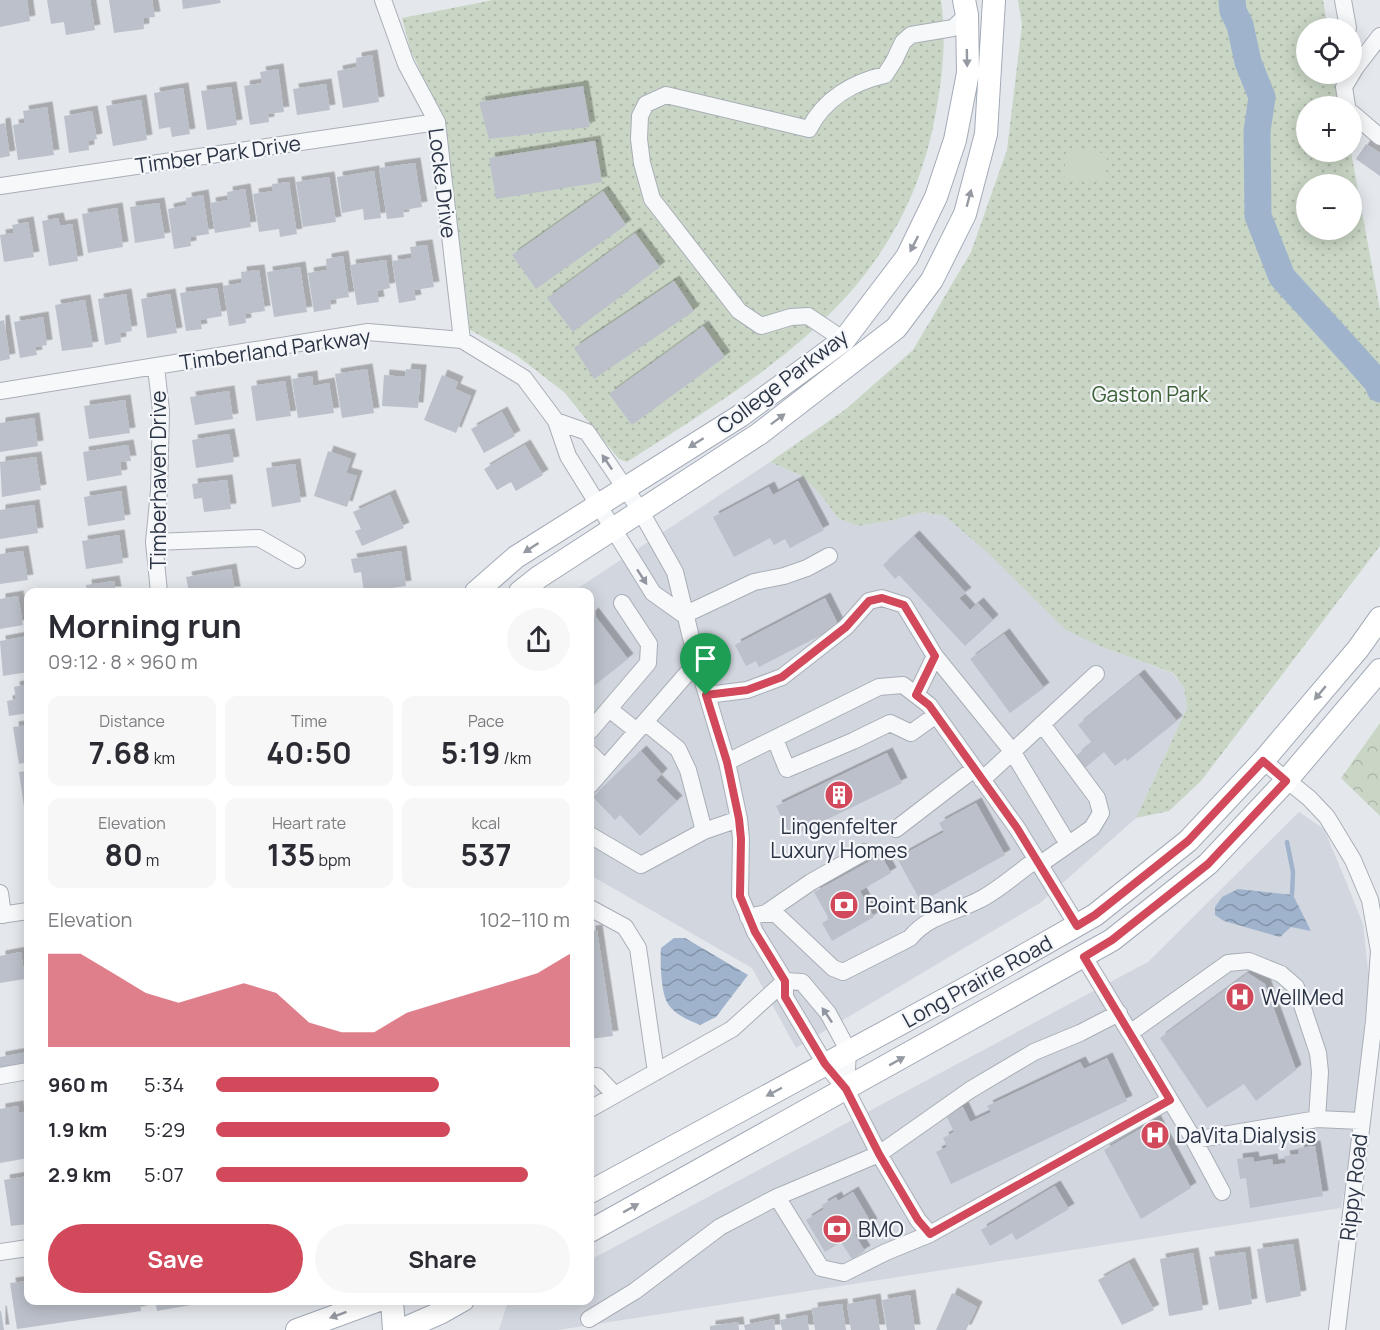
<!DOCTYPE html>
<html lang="en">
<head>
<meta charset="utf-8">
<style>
	:root { --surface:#fff; --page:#f7f7f7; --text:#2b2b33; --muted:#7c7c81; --accent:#d1495b }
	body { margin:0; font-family:Manrope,sans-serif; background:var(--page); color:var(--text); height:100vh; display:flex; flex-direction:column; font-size:22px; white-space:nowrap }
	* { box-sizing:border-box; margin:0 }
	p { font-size:20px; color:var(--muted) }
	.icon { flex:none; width:33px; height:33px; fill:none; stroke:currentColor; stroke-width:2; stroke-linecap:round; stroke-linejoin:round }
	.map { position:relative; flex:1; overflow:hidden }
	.details { position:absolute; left:24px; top:588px; width:570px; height:717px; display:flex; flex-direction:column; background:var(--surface); border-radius:12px; box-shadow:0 3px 15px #0003 }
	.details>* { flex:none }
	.fabs { position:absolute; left:1296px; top:18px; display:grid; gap:12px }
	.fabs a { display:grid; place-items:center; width:66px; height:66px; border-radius:50%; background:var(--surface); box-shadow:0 3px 15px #0003; font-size:30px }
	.pin { position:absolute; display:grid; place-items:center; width:51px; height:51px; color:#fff; margin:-62px -26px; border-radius:50% 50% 50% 0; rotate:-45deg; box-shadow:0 0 6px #0007 }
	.pin .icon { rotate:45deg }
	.round { display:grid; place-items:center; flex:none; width:63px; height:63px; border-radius:32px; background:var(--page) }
	.overview { display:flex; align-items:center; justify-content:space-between; height:102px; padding:0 24px }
	h1 { font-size:33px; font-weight:700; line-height:45px }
	.metrics { display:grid; grid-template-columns:repeat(3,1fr); gap:9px; height:102px; padding:6px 24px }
	.metrics div { display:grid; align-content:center; border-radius:12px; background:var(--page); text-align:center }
	.metrics b { font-size:30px; font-weight:700 }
	.metrics small { font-size:16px; font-weight:400 }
	.metrics p { font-size:16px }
	.chart { height:168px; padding:12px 24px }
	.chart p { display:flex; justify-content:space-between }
	.chart svg { width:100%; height:108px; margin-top:6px; fill:var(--accent); opacity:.7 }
	.button { display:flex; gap:12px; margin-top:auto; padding:12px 24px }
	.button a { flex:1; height:69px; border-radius:36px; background:var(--accent); color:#fff; font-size:24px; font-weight:700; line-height:69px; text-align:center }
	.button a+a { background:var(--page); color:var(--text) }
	ul { padding:0 24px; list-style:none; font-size:20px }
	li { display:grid; grid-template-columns:96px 72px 1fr; align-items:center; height:45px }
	li i { height:15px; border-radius:8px; background:var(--accent) }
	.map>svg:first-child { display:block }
	.built { fill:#d2d6de }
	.grass { fill:url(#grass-dots); fill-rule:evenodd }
	.forest { fill:url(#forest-crowns) }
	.garden { fill:#c9d6c5 }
	.water { fill:url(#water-waves) }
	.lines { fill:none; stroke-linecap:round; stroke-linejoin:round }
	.stream { stroke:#9fb4cc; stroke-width:4.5 }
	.river { stroke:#9fb4cc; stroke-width:27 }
	.building { fill:#bbc0ca; filter:url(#shadow) }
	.minor-casing { stroke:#a9aeb7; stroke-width:18 }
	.major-casing { stroke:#a3abb8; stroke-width:24 }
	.minor { stroke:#f7f8fa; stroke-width:16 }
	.major { stroke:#fff; stroke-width:22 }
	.oneway { fill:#959aa2 }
	.oneway2 { fill:#9196a0 }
	.route-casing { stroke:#fff; stroke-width:12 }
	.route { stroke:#d1495b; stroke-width:8 }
	.labels { text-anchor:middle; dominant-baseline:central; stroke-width:4.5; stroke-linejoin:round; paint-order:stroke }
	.street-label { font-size:21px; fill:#2b3445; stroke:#f4f6f9 }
	.park-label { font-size:21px; fill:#3f6138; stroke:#f4f6f9 }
	.poi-label { font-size:21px; fill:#2b3445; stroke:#f4f6f9; text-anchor:start }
</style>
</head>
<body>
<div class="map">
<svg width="1380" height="1330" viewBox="0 0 1380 1330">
	<defs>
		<pattern id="grass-dots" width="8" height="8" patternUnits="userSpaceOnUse" patternTransform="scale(1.5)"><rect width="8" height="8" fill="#c9d6c5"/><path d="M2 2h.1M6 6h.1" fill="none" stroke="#adb8ab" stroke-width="1.8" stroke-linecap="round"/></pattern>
		<pattern id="forest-crowns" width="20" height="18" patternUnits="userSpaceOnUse" patternTransform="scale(1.5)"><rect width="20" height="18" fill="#c9d6c5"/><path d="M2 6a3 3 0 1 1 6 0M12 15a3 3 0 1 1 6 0" fill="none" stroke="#adb8ab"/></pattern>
		<pattern id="water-waves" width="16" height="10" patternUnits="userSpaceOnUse" patternTransform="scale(1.5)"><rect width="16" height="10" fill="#9fb4cc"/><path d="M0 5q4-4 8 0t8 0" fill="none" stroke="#8293a7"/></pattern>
		<filter id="shadow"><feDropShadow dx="5.5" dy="-5.5" stdDeviation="0" flood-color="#0004"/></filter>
	</defs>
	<rect width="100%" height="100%" fill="#e4e7ec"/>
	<path class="built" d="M770 462 802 476 821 495 838 518 858 526 894 520 922 512 945 516 1102 647 1172 673 1184 688 1187 708 1136 818 1040 903 796 1048 752 968 590 875V592H572Z
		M1299 812 1324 829 1345 879 1363 924 1369 979 1353 1144 1341 1208 558 1330H499L507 1304 514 1301 590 1300V1260L1148 962Z"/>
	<path class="grass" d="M493 0H941C947 42 942 81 934 122 899 297 765 373 627 462L619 459 564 392 516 355 470 330 445 124 410 49 402 18Z
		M1018 0H1323L1328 28H1306V74H1336L1342 106H1306V152H1351L1380 310V546L1201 781 1169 811 1136 818 1187 708 1184 688 1173 673 1102 647 1066 630 987 552 945 516 922 512 894 520 858 526 838 518 821 495 802 476 770 462 846 409 913 350 971 252 1007 150 1022 25ZM1306 184H1352V230H1306Z"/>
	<path class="forest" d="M1380 723V816L1341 778Z"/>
	<path class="garden" d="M1066 151 1107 153 1106 182 1064 180Z"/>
	<path class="water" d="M1238 889 1293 895 1311 931 1291 927 1280 937 1224 921 1215 915V907L1222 897Z
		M674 938H685L748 975 716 1017 700 1025C688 1020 671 1013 666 1000 661 989 660 960 661 948Z"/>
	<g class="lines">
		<path class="stream" d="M1287 842 1293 872 1292 895"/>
		<path class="river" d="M1232 0 1233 11 1240 25 1248 62 1262 97 1257 131 1258 216 1282 277 1354 356 1378 383 1380 389"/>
	</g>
	<path class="building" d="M0 0H27L30 21 0 27Z
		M47 0H90L95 30 66 35 64 22 51 24Z
		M109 0H152L155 17 143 18 144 29 114 33Z
		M182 0H220L221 3 183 9Z
		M372 55 379 102 343 108 337 71 357 67 356 58Z
		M278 69 284 112 268 114 269 122 250 125 244 86 262 83 260 72Z
		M326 84 330 110 297 115 293 89Z
		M583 86 590 127 489 139 479 102Z
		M231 87 237 125 207 130 201 91Z
		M183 88 190 134 172 137 170 127 159 129 154 93Z
		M141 100 147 140 113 146 106 106Z
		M47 107 54 155 18 160 13 125 25 123 23 111Z
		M92 111 97 139 88 141 89 150 69 153 64 116Z
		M5 123 10 156 0 158V124Z
		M595 141 602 182 496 199 489 158Z
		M1366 144 1380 153V176L1356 159Z
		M415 163 422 207 403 210 404 217 387 219 379 168Z
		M374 171 381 218 364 220 363 209 342 213 337 177Z
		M329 177 336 222 303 227 296 182Z
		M289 182 297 234 280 237 279 229 259 232 253 194 273 191 272 184Z
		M245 189 251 227 215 233 210 203 228 200 227 192Z
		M603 191 626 225 536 289 512 255Z
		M203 195 209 234 190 237 191 246 174 249 168 209 187 205 186 198Z
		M159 203 165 238 135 243 130 207Z
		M117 208 123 247 88 253 82 214Z
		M58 218 60 226 72 224 78 261 49 266 42 221Z
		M28 222 34 257 4 262 0 235 14 233 12 225Z
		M635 233 660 267 573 332 547 298Z
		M427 245 434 287 414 290 416 300 399 303 392 261 412 258 410 247Z
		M343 256 349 297 330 300 331 309 314 312 308 273 327 270 326 259Z
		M386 260 390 288 377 291 379 302 357 305 350 265Z
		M300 267 307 312 274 317 267 272Z
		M259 270 265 311 245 314 246 323 229 326 223 286 242 283 241 272Z
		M674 281 694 311 594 379 574 348Z
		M217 288 222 316 200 320 202 329 186 331 180 293Z
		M126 294 132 331 120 333 121 342 105 345 98 299Z
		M170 294 177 333 147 338 141 299Z
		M85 300 93 347 62 351 55 305Z
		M43 317 47 345 35 347 37 355 20 358 14 322Z
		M4 320 10 359 0 361V321Z
		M703 326 725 357 632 425 609 394Z
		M367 369 374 413 342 418 335 374Z
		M406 369 421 370 418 408 382 406 384 375 405 377Z
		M442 375 458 382 455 389 471 396 456 433 424 420Z
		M312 376 313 386 329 383 334 413 298 418 292 379Z
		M285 381 291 416 256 421 251 386Z
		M229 391 233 419 195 425 190 397Z
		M125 400 130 433 89 439 84 406Z
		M502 412 515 436 484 453 471 429Z
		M34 418 38 446 0 452V423Z
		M229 434 234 462 196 468 192 440Z
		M128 445 131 461 120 462 122 475 87 481 83 452Z
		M525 445 543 475 516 491 511 482 497 490 484 469Z
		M328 451 351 459 346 473 357 476 347 507 314 496Z
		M36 457 41 490 2 497 0 462Z
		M295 464 301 502 272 507 266 468Z
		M227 480 231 509 204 512 202 498 194 499 192 484Z
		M798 481 824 530 790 548 785 539 774 545 770 538 734 557 713 517 769 487 773 495Z
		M121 491 125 520 88 526 84 497Z
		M390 495 404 528 362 546 355 531 361 529 353 512Z
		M34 505 38 533 0 539V510Z
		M119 535 123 563 86 569 82 541Z
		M914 536 966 593 959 598 970 610 978 603 993 620 965 646 899 575 895 579 883 565Z
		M23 551 28 580 0 584V554Z
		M401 551 406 586 364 592 361 572 354 573 351 559Z
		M231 569 235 592H189L186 577Z
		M114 581 116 592H87L86 585Z
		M18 596 23 625 0 629V599Z
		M825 598 839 626 759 667 756 661 746 666 735 645Z
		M593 613 628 659 590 689V616Z
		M1004 634 1044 688 1010 713 970 659Z
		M28 636V672L3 676 0 641Z
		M1139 675 1177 721 1127 761 1125 758 1115 766 1104 752 1085 768 1076 756 1092 743 1078 725Z
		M28 684V713L9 716 7 701 16 699 14 687Z
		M28 725V762L19 764 13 727Z
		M641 751 662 774 656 780 677 801 640 836 620 815 615 820 593 797Z
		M887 753 902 783 791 837 776 806Z
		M28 771V807H24L19 772Z
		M976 803 1005 855 921 902 897 858 944 832 939 823Z
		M881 855 891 873 860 891 874 917 832 941 822 923 829 919 814 892Z
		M597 930 613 1036 590 1039V931Z
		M21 952 25 979 0 983V956Z
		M1248 973 1265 984 1296 1070 1256 1101 1244 1084 1207 1108 1160 1038Z
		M28 1052V1066L0 1070V1057Z
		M1107 1058 1127 1101 951 1184 936 1152 947 1147 943 1138 954 1132 946 1115 963 1107 970 1122 991 1112 987 1106 1080 1062 1084 1069Z
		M18 1106 19 1113 28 1111V1158L0 1163V1109Z
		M1155 1120 1191 1188 1141 1219 1104 1150Z
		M1315 1146 1323 1196 1250 1208 1246 1178 1240 1179 1237 1159 1253 1157 1254 1162 1272 1159 1273 1165 1286 1163 1284 1156 1299 1154 1298 1148Z
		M28 1176V1224L11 1226 4 1180Z
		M1055 1186 1069 1209 1016 1240 1012 1233 990 1246 981 1230Z
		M853 1192 872 1224 855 1235 865 1251 852 1259 841 1242 825 1252 806 1220 824 1209 822 1205 836 1197 838 1201Z
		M1293 1244 1301 1296 1266 1303 1257 1249Z
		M1245 1252 1252 1304 1219 1310 1209 1257Z
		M1193 1253 1203 1310 1169 1316 1160 1259Z
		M1129 1263 1154 1310 1122 1325 1098 1280Z
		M28 1281V1300H140L141 1311 17 1329 10 1283Z
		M952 1293 977 1307 966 1330H936Z
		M910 1295 915 1330H887L882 1300Z
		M875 1299 880 1330H851L847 1304Z
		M155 1300H208V1302L157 1311Z
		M842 1304 846 1330H815L812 1308Z
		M0 1311H1L4 1330H0Z
		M807 1315 809 1330H782L780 1320Z
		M774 1319 775 1330H745L744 1325Z
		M738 1322 739 1330H710V1326Z"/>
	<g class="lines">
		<g class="minor-casing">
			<path id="minor" d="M383 0 406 64 437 122 462 340
				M1343 0 1348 28
				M1352 45 1356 67
				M1347 106 1344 87 1356 67 1380 36
				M1352 113 1380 137
				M0 186 437 122
				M844 340 808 316 791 317 761 326 739 311 652 199 642 163 639 139 640 116 646 104 666 95 809 129C824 99 853 82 885 75L894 61 903 42 911 35 953 28 967 15
				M156 367 161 411 159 491 154 542 159 592
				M0 391 368 332 462 340 524 378 556 421 568 456 653 593 684 615
				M556 421 587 432 640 510 675 572 697 662 727 762 739 819 741 839 740 896 755 932 785 981V997L825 1064 846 1089 879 1154 918 1220 930 1234 1170 1100
				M154 542 259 538 297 560
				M684 615 754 582 784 576 807 568 829 556
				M935 656 1012 751 1068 844
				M707 695 747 690 782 677 846 627 869 601 882 598 904 605 935 656 916 695
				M609 709 637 731
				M645 722 678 749 688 770 704 831
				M590 731 648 663 649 644 622 603
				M775 739 787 769 853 741 890 723 911 733 936 715
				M590 753 605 768
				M1263 761 1309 798 1327 817 1353 860 1370 900 1379 951 1374 1021 1337 1330
				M727 762 879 687 903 685 929 705 1017 828 1077 925
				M982 780 1096 674
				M590 785 697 662
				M896 829 974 769
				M590 835 641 865 704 831 739 819
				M1039 865 1092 828 1101 813 1097 798 1042 724
				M0 893 3 915
				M590 908 625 927 638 948 656 1072
				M766 913 811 882 864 852
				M0 915 28 911
				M748 917 766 913 777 915 833 968 843 972 910 938C929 915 954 913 979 900 998 891 1018 872 1036 860
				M1084 957 1130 1033 1228 963 1249 961 1281 974 1296 987 1318 1053 1320 1072 1317 1119 1361 1121
				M785 981 802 982 828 1013 848 1050 846 1089
				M1130 1033 1194 1140 1317 1119
				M0 1076 28 1071
				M590 1077 597 1076 614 1094
				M590 1109 732 1029 785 981
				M1194 1140 1222 1192
				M777 1197 821 1268 844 1273 886 1252 930 1234
				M0 1252 28 1248
				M589 1319 635 1291 720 1227 777 1197 879 1154 970 1090 1034 1052 1080 1033 1119 1013"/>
		</g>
		<g class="major-casing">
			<path id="major" d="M476 592 516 557 740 416 844 340 907 257 936 197 955 140 968 73 967 15 964 0
				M520 592 539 577 759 434 896 328 932 280 965 214 986 134 994 0
				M590 1192 979 981 1095 915 1188 841 1263 761 1358 649 1380 618
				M590 1231 1112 940 1208 864 1286 781 1380 670
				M392 1300 394 1330
				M297 1330 379 1300
				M401 1330 440 1313 463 1300"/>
		</g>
		<use href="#minor" class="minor"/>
		<use href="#major" class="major"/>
	</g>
	<defs><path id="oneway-solid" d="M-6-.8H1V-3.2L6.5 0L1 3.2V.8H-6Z" transform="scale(1.5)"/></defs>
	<g class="oneway">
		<use href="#oneway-solid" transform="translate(967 58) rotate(89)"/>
		<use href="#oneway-solid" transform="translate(969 198) rotate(-75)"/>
		<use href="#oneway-solid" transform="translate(914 244) rotate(117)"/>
		<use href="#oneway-solid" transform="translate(778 419) rotate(-37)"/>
		<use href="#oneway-solid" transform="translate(696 443) rotate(148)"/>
		<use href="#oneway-solid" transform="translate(531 548) rotate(147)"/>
		<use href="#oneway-solid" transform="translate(1320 693) rotate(130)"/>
		<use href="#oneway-solid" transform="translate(897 1061) rotate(-29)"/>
		<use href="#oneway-solid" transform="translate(774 1092) rotate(152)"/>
		<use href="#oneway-solid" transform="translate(631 1208) rotate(-29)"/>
		<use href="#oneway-solid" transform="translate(338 1315) rotate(160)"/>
	</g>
	<g class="oneway2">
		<use href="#oneway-solid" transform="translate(607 462) rotate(-124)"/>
		<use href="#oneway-solid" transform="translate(642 577) rotate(57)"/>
		<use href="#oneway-solid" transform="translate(827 1015) rotate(-124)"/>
	</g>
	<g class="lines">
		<g class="route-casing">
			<path id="route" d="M882 598 904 605 935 656 916 695 929 705 1017 828 1077 926 1095 915 1188 841 1263 761 1286 781 1208 864 1112 940 1084 957 1170 1100 930 1234 918 1220 879 1154 846 1089 825 1064 785 997V981L755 932 740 896 741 839 739 819 727 762 706 695 747 690 782 677 846 627 869 601Z"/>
		</g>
		<use href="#route" class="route"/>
	</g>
	<defs>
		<g id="building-disc" transform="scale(1.5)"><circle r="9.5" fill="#d1495b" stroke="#f4f6f9"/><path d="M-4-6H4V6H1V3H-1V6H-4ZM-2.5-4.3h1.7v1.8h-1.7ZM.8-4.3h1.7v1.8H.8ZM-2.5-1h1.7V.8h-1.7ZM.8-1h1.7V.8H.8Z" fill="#fff"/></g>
		<g id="bank-disc" transform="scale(1.5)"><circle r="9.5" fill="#d1495b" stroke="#f4f6f9"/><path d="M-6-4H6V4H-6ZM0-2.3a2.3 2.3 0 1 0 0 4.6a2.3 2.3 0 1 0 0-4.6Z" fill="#fff"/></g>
		<g id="hospital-disc" transform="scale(1.5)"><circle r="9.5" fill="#d1495b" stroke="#f4f6f9"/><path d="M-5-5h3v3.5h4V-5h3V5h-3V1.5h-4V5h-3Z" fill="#fff"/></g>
	</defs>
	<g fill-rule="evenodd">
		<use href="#building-disc" x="839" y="795"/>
		<use href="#bank-disc" x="844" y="905"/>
		<use href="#hospital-disc" x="1240" y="997"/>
		<use href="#hospital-disc" x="1155" y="1135"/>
		<use href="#bank-disc" x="837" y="1229"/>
	</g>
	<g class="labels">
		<g class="street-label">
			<text transform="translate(218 154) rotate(-8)">Timber Park Drive</text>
			<text transform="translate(443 183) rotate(83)">Locke Drive</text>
			<text transform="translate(275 349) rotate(-8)">Timberland Parkway</text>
			<text transform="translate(782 381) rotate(-37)">College Parkway</text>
			<text transform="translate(158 480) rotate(-90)">Timberhaven Drive</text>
			<text transform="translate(977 981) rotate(-29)">Long Prairie Road</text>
			<text transform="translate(1353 1187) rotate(-83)">Rippy Road</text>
		</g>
		<g class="park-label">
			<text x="1150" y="394">Gaston Park</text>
		</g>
		<g class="poi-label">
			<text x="839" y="826" text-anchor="middle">Lingenfelter<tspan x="839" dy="24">Luxury Homes</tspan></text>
			<text x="865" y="905">Point Bank</text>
			<text x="1261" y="997">WellMed</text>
			<text x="1176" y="1135">DaVita Dialysis</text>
			<text x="858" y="1229">BMO</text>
		</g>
	</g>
</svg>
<div class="fabs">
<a><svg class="icon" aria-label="locate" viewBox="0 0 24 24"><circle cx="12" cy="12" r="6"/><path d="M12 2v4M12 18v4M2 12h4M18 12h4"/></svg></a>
<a>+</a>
<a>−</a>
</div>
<div class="pin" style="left:706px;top:695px;background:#1e9e55"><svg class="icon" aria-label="arrive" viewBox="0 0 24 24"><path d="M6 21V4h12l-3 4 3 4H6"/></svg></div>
<section class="details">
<div class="overview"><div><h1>Morning run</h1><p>09:12 · 8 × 960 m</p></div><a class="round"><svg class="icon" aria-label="share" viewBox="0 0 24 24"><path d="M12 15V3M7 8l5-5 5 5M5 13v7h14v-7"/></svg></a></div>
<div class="metrics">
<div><p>Distance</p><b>7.68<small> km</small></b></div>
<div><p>Time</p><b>40:50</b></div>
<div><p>Pace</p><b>5:19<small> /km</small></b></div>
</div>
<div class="metrics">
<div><p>Elevation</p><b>80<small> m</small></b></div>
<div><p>Heart rate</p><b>135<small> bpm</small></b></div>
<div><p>kcal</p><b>537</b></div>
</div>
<div class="chart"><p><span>Elevation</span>102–110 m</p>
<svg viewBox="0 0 160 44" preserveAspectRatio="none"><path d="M0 44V6L10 6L20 14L30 22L40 26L50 22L60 18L70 22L80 34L90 38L100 38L110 30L120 26L130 22L140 18L150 14L160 6V44z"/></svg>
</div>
<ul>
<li><b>960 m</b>5:34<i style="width:63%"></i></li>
<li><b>1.9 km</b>5:29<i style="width:66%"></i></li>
<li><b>2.9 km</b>5:07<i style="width:88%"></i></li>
</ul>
<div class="button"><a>Save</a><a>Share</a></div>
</section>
</div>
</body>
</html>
